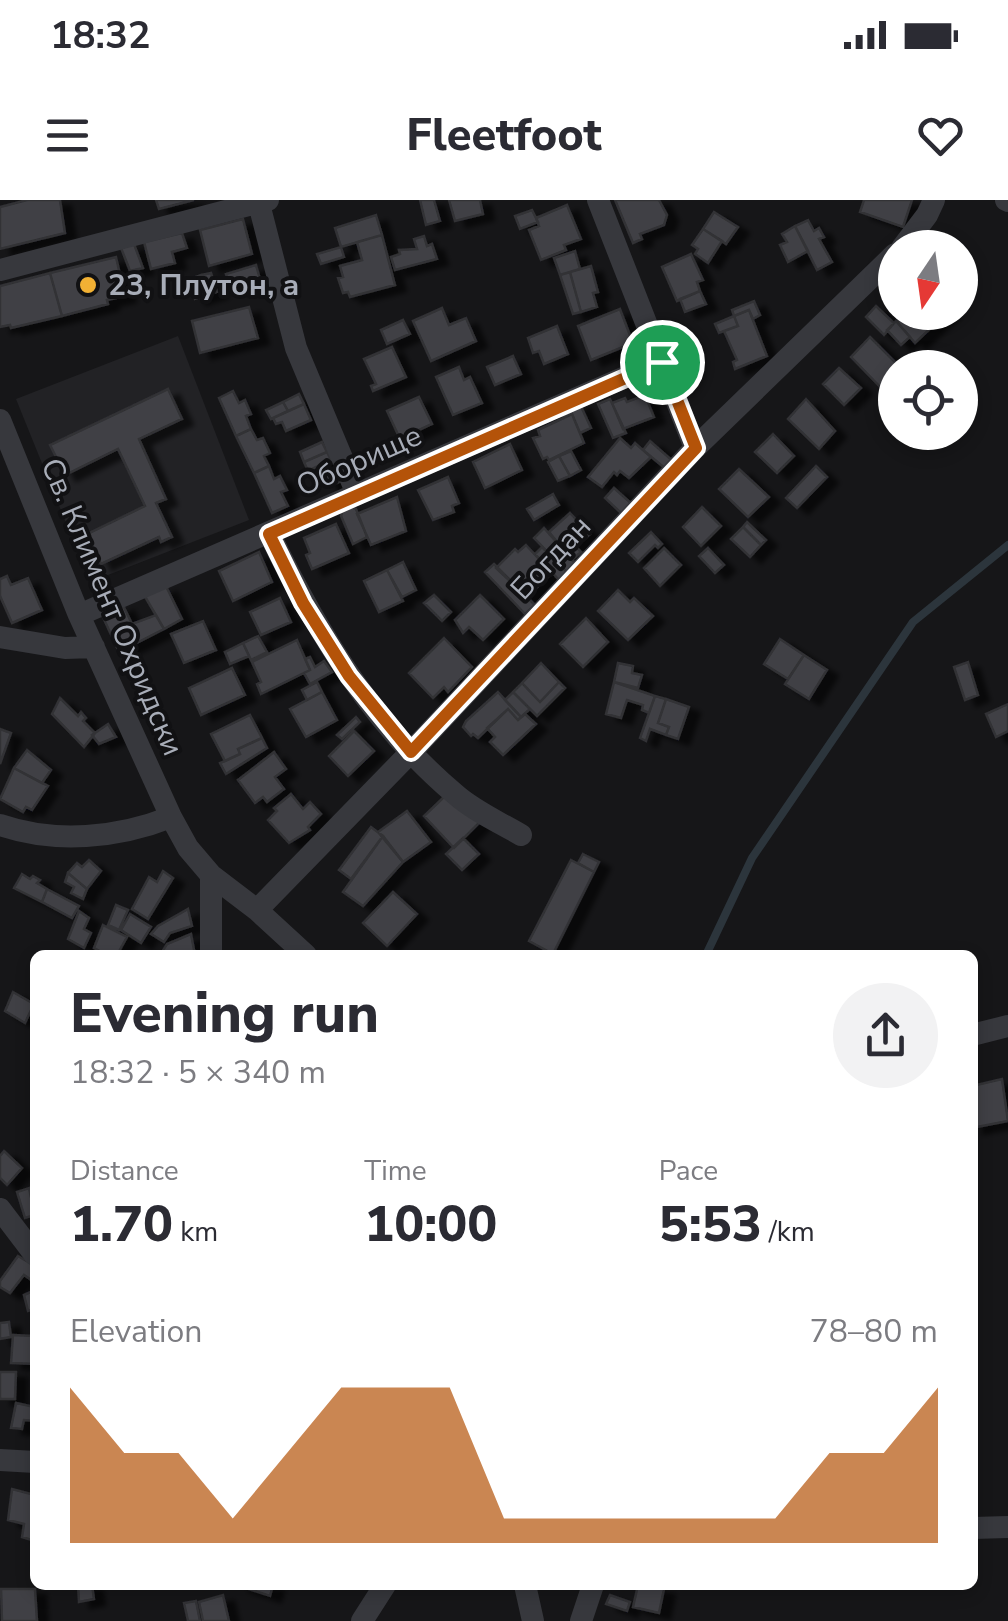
<!DOCTYPE html>
<html lang="en">
<head>
<meta charset="utf-8">
<style>
	:root { --surface:#fff; --page:#f2f2f3; --text:#2b2b33; --muted:#7c7c81; --accent:#b45309 }
	body { margin:0; font-family:"Nunito Sans",sans-serif; background:var(--page); color:var(--text); height:100vh; display:flex; flex-direction:column; font-size:38px; white-space:nowrap }
	* { box-sizing:border-box; margin:0 }
	p { font-size:32px; color:var(--muted) }
	.icon { flex:none; width:55px; height:55px; fill:none; stroke:currentColor; stroke-width:2; stroke-linecap:round; stroke-linejoin:round }
	.map { position:relative; flex:1; overflow:hidden }
	.panel { position:absolute; left:30px; top:750px; width:948px; height:640px; display:flex; flex-direction:column; background:var(--surface); border-radius:15px; box-shadow:0 5px 15px #0003 }
	.panel>* { flex:none }
	.needle { width:65px; rotate:193deg }
	.controls { position:absolute; left:878px; top:30px; display:grid; gap:20px }
	.controls a { display:grid; place-items:center; width:100px; height:100px; border-radius:50%; background:var(--surface); box-shadow:0 5px 15px #0003; font-size:50px }
	.pin { position:absolute; display:grid; place-items:center; width:85px; height:85px; color:#fff; margin:-42px; border:5px solid #fff; border-radius:50%; box-shadow:0 2px 10px #0007 }
	.round { display:grid; place-items:center; flex:none; width:105px; height:105px; border-radius:52px; background:var(--page) }
	.summary { display:flex; align-items:center; justify-content:space-between; height:170px; padding:0 40px }
	h1 { font-size:55px; font-weight:800; line-height:75px }
	.figures { display:grid; grid-template-columns:repeat(3,1fr); gap:15px; height:170px; padding:10px 40px }
	.figures div { display:grid; align-content:center }
	.figures b { font-size:50px; font-weight:800 }
	.figures small { font-size:28px; font-weight:400 }
	.figures p { font-size:28px }
	.chart { height:280px; padding:20px 40px }
	.chart p { display:flex; justify-content:space-between }
	.chart svg { width:100%; height:180px; margin-top:10px; fill:var(--accent); opacity:.7 }
	.status { display:flex; justify-content:space-between; align-items:center; height:70px; padding:0 50px; background:var(--surface); direction:ltr }
	.status svg { height:28px; fill:currentColor }
	header { display:flex; justify-content:space-between; align-items:center; height:130px; padding:0 40px; background:var(--surface); font-size:45px; font-weight:800 }
	.map>svg:first-child { display:block }
	.built { fill:#222225 }
	.lines { fill:none; stroke-linecap:round; stroke-linejoin:round }
	.stream { stroke:#2c353c; stroke-width:8 }
	.building { fill:#404145; stroke:#303034; stroke-width:2.5; filter:url(#shadow) }
	.street { stroke:#37383d; stroke-width:22 }
	.route-casing { stroke:#fff; stroke-width:20 }
	.route { stroke:#b45309; stroke-width:12 }
	.poi-dot { fill:#f2b134; stroke:#111113; stroke-width:4 }
	.labels { text-anchor:middle; dominant-baseline:central; stroke-width:8; stroke-linejoin:round; paint-order:stroke }
	.poi-label { font-size:30px; font-weight:bold; fill:#a8adb8; stroke:#111113; text-anchor:start }
	.street-label { font-size:30px; fill:#a8adb8; stroke:#111113 }
</style>
</head>
<body>
<div class="status"><b>18:32</b><svg viewBox="0 0 49 12"><path d="M0 12V9h3v3zM5 12V6h3v6zM10 12V3h3v9zM15 12V0h3v12zM26 1h20v11H26zM47 4h2v5h-2z"/></svg></div>
<header><svg class="icon" aria-label="menu" viewBox="0 0 24 24"><path d="M4 6h16M4 12h16M4 18h16"/></svg>Fleetfoot<svg class="icon" aria-label="heart" viewBox="0 0 24 24"><path d="M12 20l-8-8c-3-5 5-10 8-4 3-6 11-1 8 4z"/></svg></header>
<div class="map">
<svg width="1008" height="1421" viewBox="0 0 1008 1421">
	<defs>
		<filter id="shadow"><feDropShadow dx="11" dy="6" stdDeviation="2.5" flood-color="#0009"/></filter>
	</defs>
	<rect width="100%" height="100%" fill="#161618"/>
	<path class="built" d="M178 136 249 320 90 382 16 199Z"/>
	<g class="lines">
		<path class="stream" d="M706 755 752 658 913 422 1008 345"/>
	</g>
	<path class="building" d="M27 0H60L65 33 0 49V7Z
		M156 0H194L159 9Z
		M420 0H434L440 21 426 25Z
		M449 0H480L483 14 455 21Z
		M615 0H659L667 15 664 25 640 34 642 39 633 43Z
		M864 0H912L903 27 860 12Z
		M567 5 581 39 564 45 566 50 541 60 529 30 539 26 536 18Z
		M532 10 538 22 520 29 515 16Z
		M714 12 738 27 726 44 703 29Z
		M376 15 382 35 341 47 335 28Z
		M243 19 252 54 209 66 200 30Z
		M808 20 814 31 819 28 824 37 819 39 832 62 817 70 795 26Z
		M795 26 808 51 788 62 780 45 787 42 782 34Z
		M703 29 722 41 708 63 695 54 698 49 692 45Z
		M182 33 187 48 172 52 175 63 151 69 144 42Z
		M382 35 395 85 350 97 348 92 343 93 338 78 343 77 340 66 362 60 357 42Z
		M424 36 427 46 432 44 437 59 395 70 391 57 400 54 399 50 417 49 414 39Z
		M134 44 143 68 130 71 121 48Z
		M341 47 344 57 321 64 317 54Z
		M575 51 580 69 560 75 554 58Z
		M691 54 703 80 697 82 700 91 677 101 662 67Z
		M116 57 125 96 107 100 108 104 62 116 50 73Z
		M256 65 260 79 230 88 226 74Z
		M591 66 598 92 593 93 597 107 581 112 570 72Z
		M570 72 581 112 573 114 560 75Z
		M50 73 62 116 11 128 10 125 0 127V86Z
		M211 73 217 92 207 95 201 75Z
		M201 75 207 95 195 99 189 79Z
		M700 91 706 104 685 112 680 99Z
		M754 101 760 115 753 119 749 110 734 116 732 110Z
		M876 106 894 123 884 135 866 117Z
		M249 107 258 138 200 153 192 121Z
		M442 108 449 125 466 118 476 141 431 161 413 121Z
		M620 109 633 143 591 160 578 126Z
		M749 110 767 156 735 169 733 162 737 160 724 131 738 126 734 116Z
		M897 112H948L915 143 897 122 902 118Z
		M734 116 738 126 719 133 715 124Z
		M403 120 410 134 387 144 381 130Z
		M896 121 910 137 901 145 887 130Z
		M557 126 568 154 544 164 539 151 533 153 528 138Z
		M870 137 901 168H895V188L888 195 851 157Z
		M392 147 406 177 373 191 371 186 376 184 364 159Z
		M513 156 521 174 495 185 487 167Z
		M459 167 464 180 470 177 482 203 453 215 436 177Z
		M839 168 861 188 844 205 823 184Z
		M168 189 182 219 139 239 166 299 156 303 172 337 161 342 159 337 101 364 87 334 145 306 118 249 65 275 50 245Z
		M233 191 239 203 245 200 251 214 246 216 251 229 236 236 219 198Z
		M299 194 304 204 288 211 283 202Z
		M645 195 654 217 623 229 612 203 625 198 627 202Z
		M419 197 432 224 400 239 387 211Z
		M610 199 626 233 613 238 598 204Z
		M806 199 835 231 819 249 788 219Z
		M283 202 288 211 271 219 266 210Z
		M579 202 591 228 580 233 572 214 564 218 563 214Z
		M304 204 311 220 286 231 282 222 276 224 273 218Z
		M572 214 584 243 549 260 547 257 543 259 533 238 540 236 538 230Z
		M251 229 257 240 263 238 270 253 264 256 269 266 254 273 236 236Z
		M773 234 794 256 777 273 755 252Z
		M620 238 631 248 635 243 651 257 629 278 620 271 617 275 614 272 602 287 588 277Z
		M650 241 674 262 667 270 643 250Z
		M322 242 327 252 304 262 300 252Z
		M510 244 522 270 485 288 473 262Z
		M571 251 581 270 570 276 559 256Z
		M327 252 331 260 308 271 304 262Z
		M559 256 570 276 558 281 548 262Z
		M269 266 274 279 280 276 287 290 281 292 288 306 272 313 254 273Z
		M816 266 827 277 797 308 786 298Z
		M335 268 341 281 329 287 323 273Z
		M739 269 769 297 748 317 719 289Z
		M448 277 459 303 452 306 454 312 433 320 418 290Z
		M614 288 632 304 622 314 605 298Z
		M553 294 559 305 534 320 527 309Z
		M397 297 406 331 371 345 357 314Z
		M350 306 356 309 367 337 353 344 341 316 343 310Z
		M702 307 721 326 701 346 683 327Z
		M570 313 590 334 576 347 581 352 572 360 549 332Z
		M747 322 766 340 761 345 743 327Z
		M336 324 349 353 312 369 306 355 310 353 304 338Z
		M743 327 761 345 750 357 731 339Z
		M544 328 575 363 567 372 534 338Z
		M651 332 662 344 658 348 655 345 638 362 629 353Z
		M526 345 552 373 527 397 496 368 515 349 518 352Z
		M542 347 567 372 559 380 535 354Z
		M664 348 681 365 660 386 644 368Z
		M708 348 724 365 715 373 699 356Z
		M259 352 272 382 233 401 219 371Z
		M403 362 416 390 402 397 387 370Z
		M494 364 535 405 525 414 485 372Z
		M387 370 403 401 379 412 364 381Z
		M7 376 11 385 28 378 42 410 12 423 0 396V379Z
		M166 386 182 419 164 429 144 395Z
		M618 390 630 402 634 398 653 416 628 440 598 411Z
		M434 395 451 412 442 421 424 403Z
		M480 395 504 419 483 440 469 427 463 433 455 420Z
		M280 398 291 422 261 435 250 412Z
		M123 405 132 424 156 415 164 429 119 452 102 415Z
		M586 418 608 442 583 467 560 444Z
		M203 421 216 450 184 463 171 434Z
		M258 436 267 452 251 460 243 443Z
		M444 438 472 467 448 492 444 487 433 498 409 473Z
		M780 439 804 455 788 479 764 464Z
		M297 440 310 470 261 494 257 484 261 482 252 462Z
		M243 443 249 456 230 464 225 452Z
		M804 455 827 470 809 499 785 484Z
		M310 457 315 467 324 461 332 472 310 484 304 473 310 470 305 459Z
		M968 462 978 495 965 500 954 467Z
		M541 463 559 482 540 502 522 483Z
		M618 463 633 466 632 473 642 475 638 488 614 482Z
		M232 468 245 495 201 515 189 488Z
		M317 482 322 492 307 500 302 490Z
		M559 482 565 488 537 516 513 492 522 483 540 502Z
		M614 482 655 496 649 513 642 510 643 505 627 500 621 518 606 514Z
		M322 492 337 520 306 537 290 509Z
		M498 492 521 517 518 520 508 509 478 538 473 534 471 536 463 527 466 521Z
		M513 492 530 509 521 517 505 500Z
		M655 496 666 499 658 523 669 527 666 535 650 529 646 541 640 538Z
		M60 498 78 516 81 512 86 518 83 521 95 533 84 547 52 514Z
		M666 499 689 507 678 539 666 535 669 527 658 523Z
		M1008 504V531L996 537 986 514Z
		M508 509 518 520 525 514 536 524 503 555 490 542 495 537 487 528Z
		M250 515 262 538 238 549 240 554 225 561 211 534Z
		M356 517 360 522 342 539 337 535Z
		M108 524 116 537 99 544 92 535Z
		M0 529 11 533 0 564Z
		M354 531 374 551 348 576 329 556Z
		M262 538 267 548 226 574 220 563 240 554 238 549Z
		M27 550 51 570 42 583 14 568Z
		M274 552 286 569 275 577 284 589 267 602 263 597 255 603 238 580Z
		M14 568 48 586 32 610 26 607 23 612 0 599Z
		M291 594 303 609 310 602 321 614 308 627 310 630 289 643 268 620 277 611 274 608Z
		M447 594 480 622 454 648 424 616Z
		M407 611 431 642 403 662 378 632Z
		M371 627 383 636 351 679 339 670Z
		M383 636 403 662 363 706 343 692Z
		M463 638 479 654 462 670 446 654Z
		M583 654 599 662 594 672 578 663Z
		M89 660 101 671 87 689 68 673 77 663 82 667Z
		M571 660 594 672 553 754 529 741Z
		M163 671 173 678 148 719 132 709 149 677 157 682Z
		M68 673 87 689 83 699 71 693 74 687 65 682Z
		M22 674 30 679 33 676 40 680 37 683 47 689 42 702 14 688Z
		M47 689 79 706 72 718 42 702Z
		M393 692 417 714 387 746 363 723Z
		M116 705 128 710 119 730 108 725Z
		M188 709 192 726 170 733 164 742 151 734 158 726Z
		M79 711 89 718 84 729 91 733 84 748 68 739Z
		M130 714 151 727 141 743 121 730Z
		M103 725 127 737 117 755H107L94 748Z
		M191 734 195 755H160L167 744Z
		M13 792 34 804 25 823 5 811Z
		M1002 879 1008 921 972 928V886Z
		M4 951 22 968 7 985 0 978V956Z
		M29 988 35 1015 25 1018 17 992Z
		M18 1056 35 1066V1079L34 1082 24 1075 10 1093 0 1087V1081Z
		M35 1090V1109L28 1111 24 1095Z
		M9 1122 11 1137 0 1139V1123Z
		M13 1135 35 1136V1164L11 1163Z
		M0 1172H16L15 1199H0Z
		M16 1203 35 1207V1221L24 1220 22 1229 11 1228Z
		M12 1289 35 1295V1341L22 1337 24 1324 8 1320Z
		M78 1385H92L94 1399 79 1402Z
		M237 1385H273L270 1396Z
		M638 1385 664 1389 659 1413 633 1407Z
		M1 1389H35L37 1421H2Z
		M223 1395 229 1421H203L199 1402Z
		M610 1395 630 1402 627 1411 606 1404Z
		M196 1401 200 1421H188L184 1403Z"/>
	<g class="lines">
		<path class="street" d="M258 0 296 148 357 294
			M598 0 695 248
			M1006 0 1008 1
			M902 48 927 15 934 0
			M0 70 268 0
			M0 220 79 415 171 617 188 648 211 675 257 710 306 755
			M269 333C316 430 372 524 455 594 474 611 499 622 521 635
			M79 415 662 161
			M0 437 65 448 94 447
			M0 625C55 644 118 638 171 617
			M257 710 411 552 695 248 895 54
			M211 755V675
			M972 835 1008 826
			M0 1009 35 1055
			M0 1260 35 1262
			M973 1328 1008 1327
			M525 1385 533 1421
			M362 1421 385 1385
			M581 1421 593 1385"/>
	</g>
	<g class="lines">
		<g class="route-casing">
			<path id="route" d="M662 162 696 248 411 552 349 476 303 403 269 334Z"/>
		</g>
		<use href="#route" class="route"/>
	</g>
	<circle class="poi-dot" cx="88" cy="85" r="10"/>
	<g class="labels">
		<g class="poi-label">
			<text x="108" y="85">23, Плутон, а</text>
		</g>
		<g class="street-label">
			<text transform="translate(359 261) rotate(-24)">Оборище</text>
			<text transform="translate(551 358) rotate(-47)">Богдан</text>
			<text transform="translate(112 407) rotate(67)">Св. Климент Охридски</text>
		</g>
	</g>
</svg>
<div class="controls">
<a><svg class="needle" viewBox="-14 -14 28 28"><path d="M0-13l5 13h-10z" fill="#e53935"/><path d="M0 13l5-13h-10z" fill="#7c7c81"/></svg></a>
<a><svg class="icon" aria-label="locate" viewBox="0 0 24 24"><circle cx="12" cy="12" r="6"/><path d="M12 2v4M12 18v4M2 12h4M18 12h4"/></svg></a>
</div>
<div class="pin" style="left:662px;top:162px;background:#1e9e55"><svg class="icon" aria-label="arrive" viewBox="0 0 24 24"><path d="M6 21V4h12l-3 4 3 4H6"/></svg></div>
<section class="panel">
<div class="summary"><div><h1>Evening run</h1><p>18:32 · 5 × 340 m</p></div><a class="round"><svg class="icon" aria-label="share" viewBox="0 0 24 24"><path d="M12 15V3M7 8l5-5 5 5M5 13v7h14v-7"/></svg></a></div>
<div class="figures">
<div><p>Distance</p><b>1.70<small> km</small></b></div>
<div><p>Time</p><b>10:00</b></div>
<div><p>Pace</p><b>5:53<small> /km</small></b></div>
</div>
<div class="chart"><p><span>Elevation</span>78–80 m</p>
<svg viewBox="0 0 160 44" preserveAspectRatio="none"><path d="M0 44V6L10 22L20 22L30 38L40 22L50 6L60 6L70 6L80 38L90 38L100 38L110 38L120 38L130 38L140 22L150 22L160 6V44z"/></svg>
</div>
</section>
</div>
</body>
</html>
